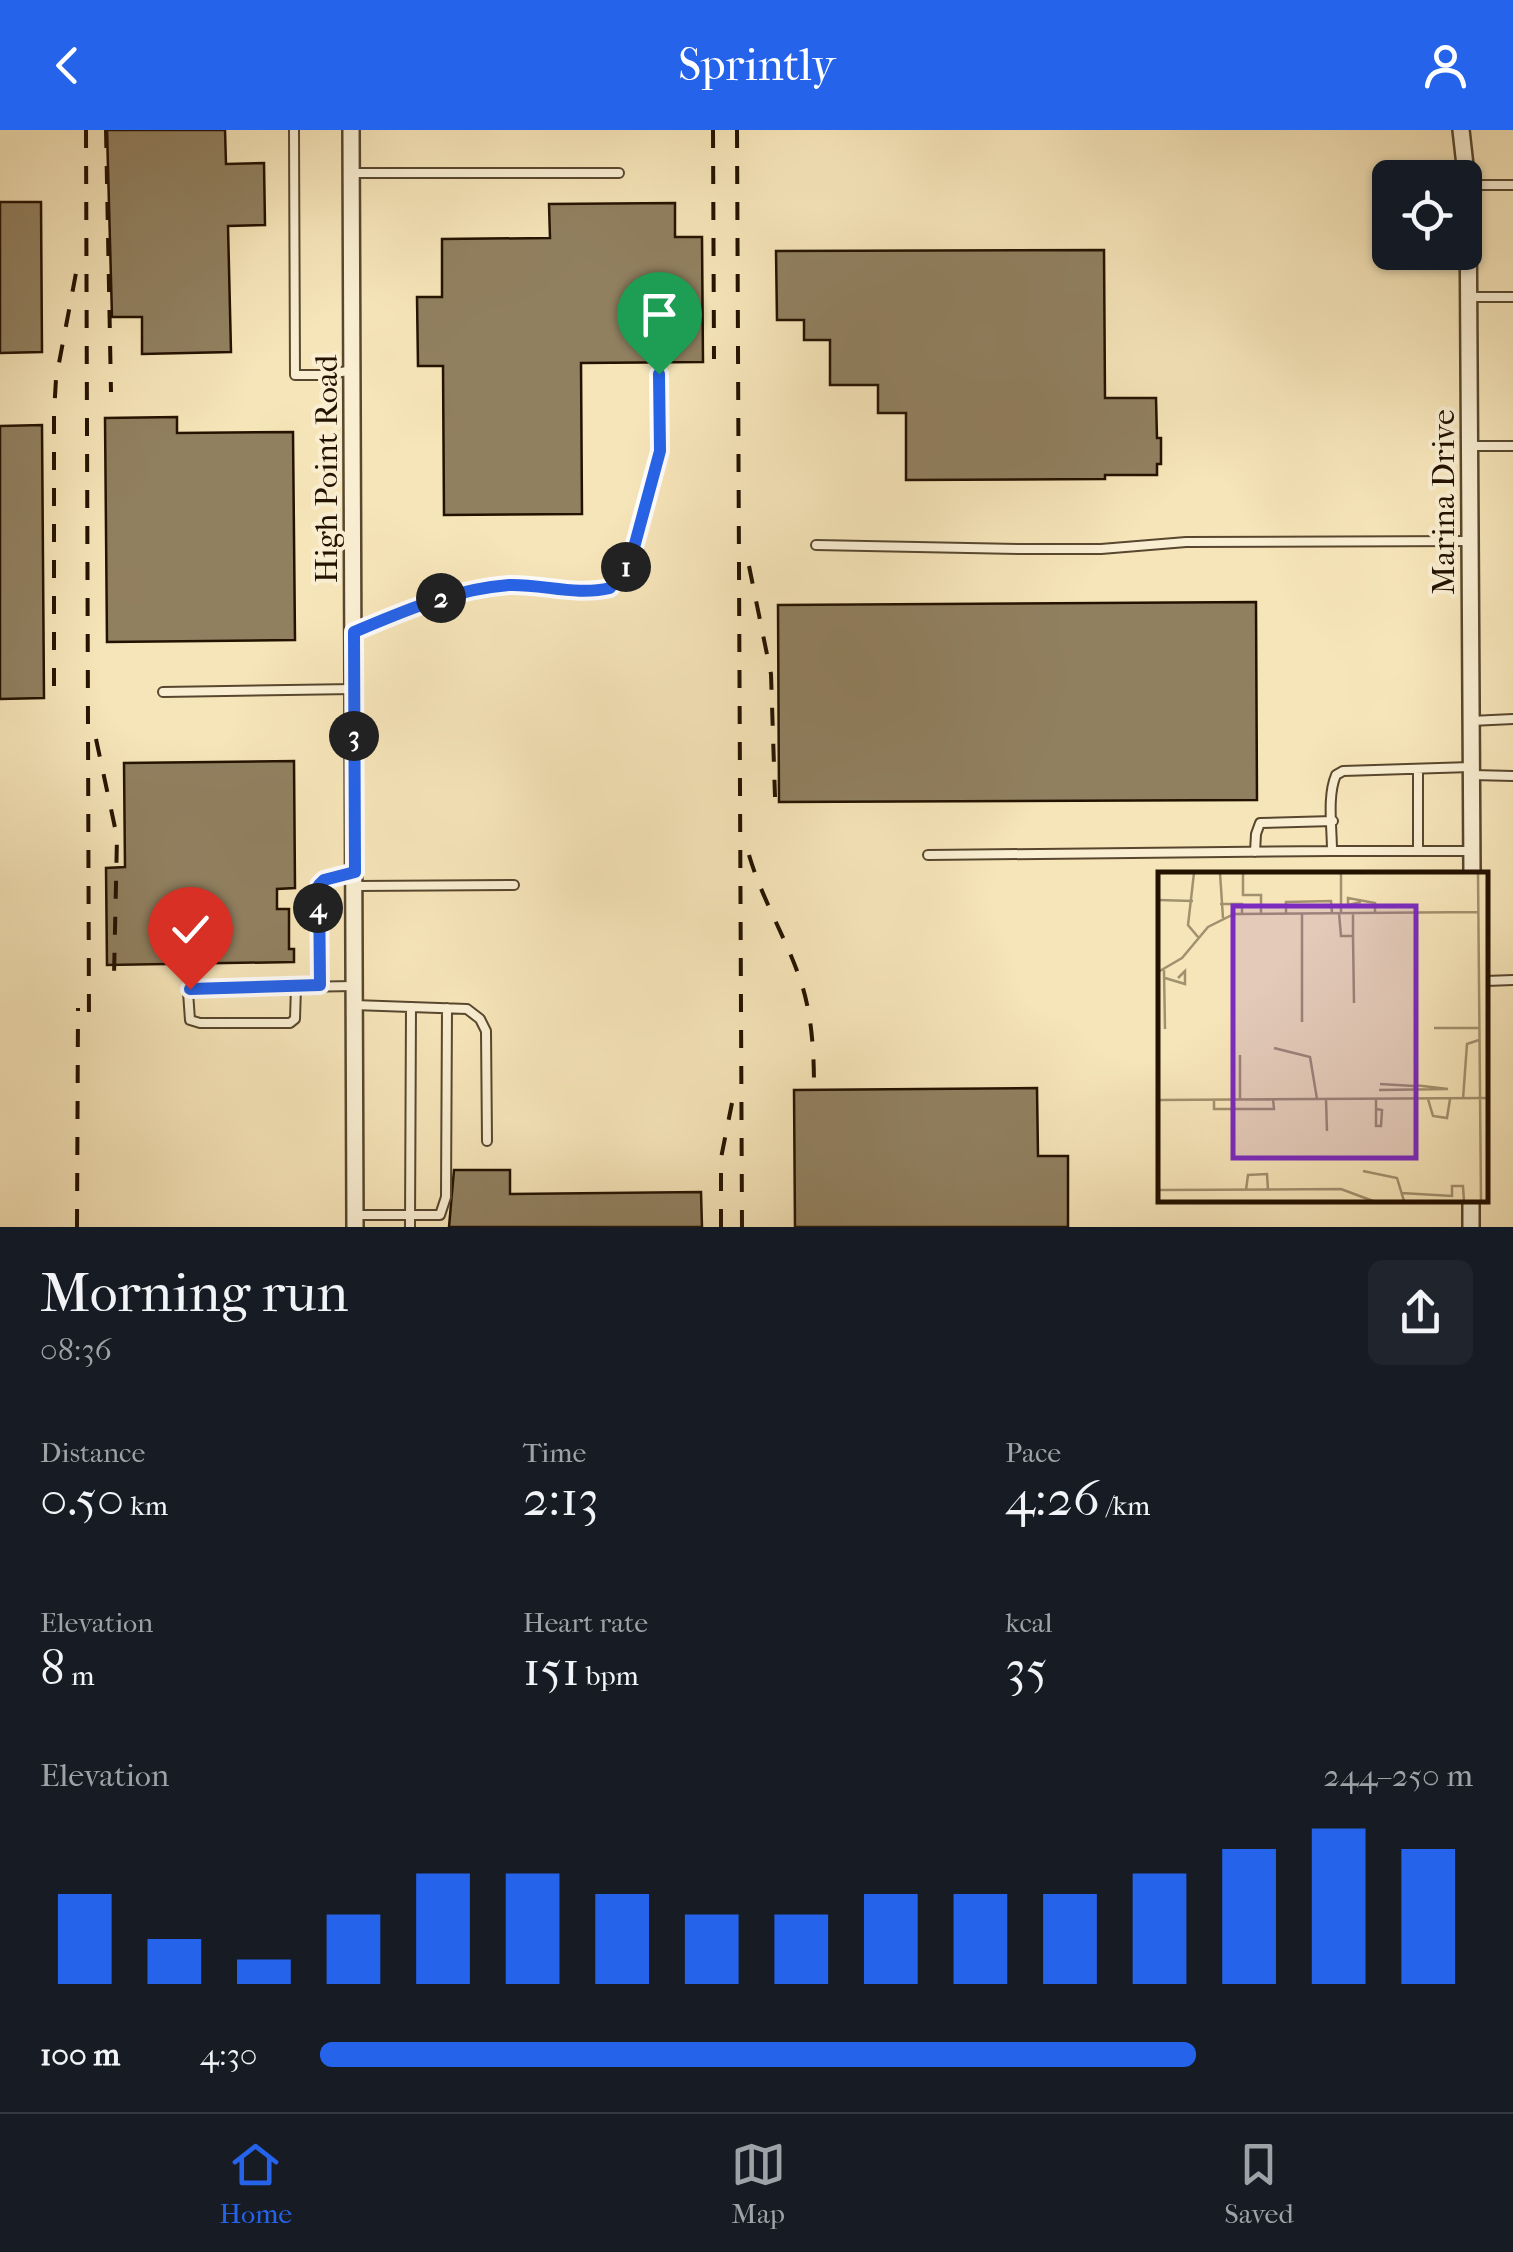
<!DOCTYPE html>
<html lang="en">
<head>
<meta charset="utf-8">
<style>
	:root { --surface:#171b24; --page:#20242c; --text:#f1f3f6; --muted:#9ea1a6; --line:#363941; --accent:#2563eb }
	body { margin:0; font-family:"IM FELL French Canon",serif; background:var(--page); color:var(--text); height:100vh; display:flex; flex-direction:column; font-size:38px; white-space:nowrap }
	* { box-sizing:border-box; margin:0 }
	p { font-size:32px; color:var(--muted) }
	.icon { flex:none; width:55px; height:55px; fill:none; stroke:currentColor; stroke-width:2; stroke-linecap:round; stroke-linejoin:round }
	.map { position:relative; height:1097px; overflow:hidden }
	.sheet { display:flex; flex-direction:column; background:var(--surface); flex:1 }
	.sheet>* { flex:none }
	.controls { position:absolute; left:1372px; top:30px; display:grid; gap:20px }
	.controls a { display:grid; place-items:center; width:110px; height:110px; border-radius:15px; background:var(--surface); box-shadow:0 2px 8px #0004; font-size:50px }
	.pin { position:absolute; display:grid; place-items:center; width:85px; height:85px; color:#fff; margin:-102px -42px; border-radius:50% 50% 50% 0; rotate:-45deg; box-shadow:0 0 10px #0007 }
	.pin .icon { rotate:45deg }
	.km { position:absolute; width:50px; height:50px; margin:-25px; border-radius:50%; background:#222; color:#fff; font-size:28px; line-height:50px; text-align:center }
	.round { display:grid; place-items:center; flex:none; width:105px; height:105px; border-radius:15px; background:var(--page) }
	.summary { display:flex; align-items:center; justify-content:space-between; height:170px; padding:0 40px }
	h1 { font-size:55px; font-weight:600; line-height:75px }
	.figures { display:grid; grid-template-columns:repeat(3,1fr); gap:15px; height:170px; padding:10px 40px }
	.figures div { display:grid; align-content:center }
	.figures b { font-size:50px; font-weight:600 }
	.figures small { font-size:28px; font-weight:400 }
	.figures p { font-size:28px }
	.chart { height:280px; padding:20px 40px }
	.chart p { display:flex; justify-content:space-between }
	.chart svg { width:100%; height:180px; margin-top:10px; stroke:var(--accent); stroke-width:6 }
	ul { padding:0 40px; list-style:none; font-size:32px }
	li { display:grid; grid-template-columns:160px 120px 1fr; align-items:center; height:75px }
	li i { height:25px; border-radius:12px; background:var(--accent) }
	header { display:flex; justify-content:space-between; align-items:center; height:130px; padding:0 40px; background:var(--accent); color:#fff; font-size:45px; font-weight:600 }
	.tabs { display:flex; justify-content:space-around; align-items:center; height:140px; border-top:2px solid var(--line); background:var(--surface); font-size:28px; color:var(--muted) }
	.tabs a { display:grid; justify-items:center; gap:5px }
	.tabs .current { color:var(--accent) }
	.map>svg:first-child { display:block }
	.building { fill:#918060; stroke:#241200; stroke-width:2.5 }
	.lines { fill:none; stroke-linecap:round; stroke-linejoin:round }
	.service-casing { stroke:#58472e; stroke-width:12 }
	.minor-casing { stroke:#58472e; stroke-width:20 }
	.service { stroke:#f9eed2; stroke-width:8 }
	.minor { stroke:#f9eed2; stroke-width:15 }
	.rail { stroke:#241200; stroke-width:4; stroke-dasharray:18 18; stroke-linecap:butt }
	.route-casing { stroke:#fff; stroke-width:20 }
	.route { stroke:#2563eb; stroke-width:12 }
	.labels { text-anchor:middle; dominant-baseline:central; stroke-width:8; stroke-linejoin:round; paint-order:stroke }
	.street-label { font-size:32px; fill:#241200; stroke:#f9eed2 }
	.inset-road { fill:none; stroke:#a2916f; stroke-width:2.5 }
	.view { fill:#7b2cbf; fill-opacity:0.15; stroke:#7b2cbf; stroke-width:5 }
	.inset-edge { fill:none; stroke:#241200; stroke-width:5 }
</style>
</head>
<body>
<header><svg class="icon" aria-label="back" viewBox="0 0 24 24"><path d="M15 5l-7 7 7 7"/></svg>Sprintly<svg class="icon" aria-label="person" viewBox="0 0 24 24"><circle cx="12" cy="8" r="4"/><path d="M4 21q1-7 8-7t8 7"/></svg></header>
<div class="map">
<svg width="1513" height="1097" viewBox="0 0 1513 1097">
	<rect width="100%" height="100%" fill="#f6e5b9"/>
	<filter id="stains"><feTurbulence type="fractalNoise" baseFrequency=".002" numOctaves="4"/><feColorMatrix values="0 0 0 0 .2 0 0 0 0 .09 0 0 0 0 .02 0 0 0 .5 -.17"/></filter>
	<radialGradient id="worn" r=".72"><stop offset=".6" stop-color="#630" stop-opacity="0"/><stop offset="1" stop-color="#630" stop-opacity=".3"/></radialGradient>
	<path class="building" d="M107 0H225L226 34 264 33 265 95 228 96 231 222 142 224V187H112Z
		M0 72H41L42 222 0 223Z
		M675 73V107H702L703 232 581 233 582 384 444 385 443 236H418L417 167H442V109L550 108 549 74Z
		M1104 120 1105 268H1156L1157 308H1161V334H1157V345H1105V349L906 350V283H878V255H830V210H804V190H777L776 121Z
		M177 287V303L293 302 295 510 107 512 105 288Z
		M42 295 44 568 0 569V296Z
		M1256 472 1257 670 779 672 778 475Z
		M294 631 295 758 277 759V779H289V819H294V832L107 835 106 738 125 737 124 633Z
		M1037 958 1038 1026H1068V1097H795L794 960Z
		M454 1040H510V1064L701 1062 702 1097H449Z"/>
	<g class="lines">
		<g class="service-casing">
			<path id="service" d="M294 0 295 245H324L353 240
				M351 43H619
				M1468 55H1513
				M1469 167H1513
				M1470 316H1513
				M816 415 1019 419H1101L1186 412 1471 411
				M354 502C404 481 454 459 509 456 543 454 576 466 609 459 635 433 655 358 660 322 663 297 659 269 659 244
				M163 562 354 559
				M1471 591 1513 589
				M1418 639V721
				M1473 645 1513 646
				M1470 721H1332C1332 697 1327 666 1336 645L1343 641 1471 637
				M1255 722 1256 704 1260 693 1333 691
				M928 725 1332 721
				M355 756 514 755
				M1486 851 1513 850
				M320 855 319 755 324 750 355 742
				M296 857 295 889 290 893H200L190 890 188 862 191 859 354 856
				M354 875 467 879 480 889 486 901 487 1011
				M355 1085H440L446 1067 447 878
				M410 1097 411 877"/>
		</g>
		<g class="minor-casing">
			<path id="minor" d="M351 0 355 1097
				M1461 0 1468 62 1472 744
				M1471 1070V1097"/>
		</g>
		<use href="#service" class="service"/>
		<use href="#minor" class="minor"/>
		<path class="rail" d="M86 0 89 894
			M106 0 111 262
			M713 0 714 229
			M737 0 742 1097
			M749 436 771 544 775 667
			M54 556V283L56 249 76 143
			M96 609 117 707 114 846
			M749 725C762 769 785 806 800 849 812 883 814 922 814 958
			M77 1097 78 878
			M721 1097V1028L732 973"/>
	</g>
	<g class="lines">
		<g class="route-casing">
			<path id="route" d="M190 859 320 855 319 755 324 750 355 742 354 502C404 481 454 459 509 455 543 454 576 466 610 458L632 425 660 321 659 244"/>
		</g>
		<use href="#route" class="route"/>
	</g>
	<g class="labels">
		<g class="street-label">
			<text transform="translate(326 339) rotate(-90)">High Point Road</text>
			<text transform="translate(1443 372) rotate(-90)">Marina Drive</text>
		</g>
	</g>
	<g transform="translate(1158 742)">
		<rect width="330" height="330" fill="#f6e5b9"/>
		<path class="inset-road" d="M36 1 30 53 40 65M62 1 65 46M85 1V23H103V41M320 1 323 329M0 28 35 29M203 30 190 33V26L217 31V41M62 32H84V42M128 41V30L173 29 174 41M144 41V150M181 41 183 64H195V41M183 41V1M195 64 196 131M6 98 7 157M0 100 24 86 50 55 76 42 320 40M7 106 27 112V99L20 106M276 156H321M116 176 152 185 159 227M82 183V228M222 212 256 214M221 218 290 217 256 213M168 227 169 259M218 227V254H223L224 238 218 237M270 227 275 244 289 246 292 227M305 227 309 172 321 168M0 228 330 226M56 228V237H116L115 227M205 299 239 306 246 329M0 318 183 317 215 329M88 318 90 303 109 302 110 318M243 321 294 324V314H305L306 329"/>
		<path class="view" d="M75 34H258V286H75Z"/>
		<rect width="330" height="330" class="inset-edge"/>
	</g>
	<rect width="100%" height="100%" filter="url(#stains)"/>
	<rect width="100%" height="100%" fill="url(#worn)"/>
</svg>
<div class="controls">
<a><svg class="icon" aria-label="locate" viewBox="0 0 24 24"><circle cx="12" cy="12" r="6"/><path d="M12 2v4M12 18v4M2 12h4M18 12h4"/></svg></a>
</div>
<div class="pin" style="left:659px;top:244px;background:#1e9e55"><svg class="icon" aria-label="arrive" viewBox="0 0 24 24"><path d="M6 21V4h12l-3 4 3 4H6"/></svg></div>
<div class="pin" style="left:190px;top:859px;background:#d93025"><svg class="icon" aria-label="check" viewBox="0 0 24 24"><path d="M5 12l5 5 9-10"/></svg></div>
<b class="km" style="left:626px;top:437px">1</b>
<b class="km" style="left:441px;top:468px">2</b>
<b class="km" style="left:354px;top:606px">3</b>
<b class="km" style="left:318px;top:778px">4</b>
</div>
<section class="sheet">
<div class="summary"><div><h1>Morning run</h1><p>08:36</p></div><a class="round"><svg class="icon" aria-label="share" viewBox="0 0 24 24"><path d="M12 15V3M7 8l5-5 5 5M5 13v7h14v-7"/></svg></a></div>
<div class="figures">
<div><p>Distance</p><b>0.50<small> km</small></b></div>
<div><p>Time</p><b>2:13</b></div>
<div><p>Pace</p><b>4:26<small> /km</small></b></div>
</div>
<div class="figures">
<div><p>Elevation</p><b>8<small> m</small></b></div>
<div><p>Heart rate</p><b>151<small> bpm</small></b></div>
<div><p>kcal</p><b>35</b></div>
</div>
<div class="chart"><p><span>Elevation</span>244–250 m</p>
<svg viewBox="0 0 160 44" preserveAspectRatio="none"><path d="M5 44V22M15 44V33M25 44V38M35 44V27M45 44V17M55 44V17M65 44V22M75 44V27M85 44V27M95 44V22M105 44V22M115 44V22M125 44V17M135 44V11M145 44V6M155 44V11"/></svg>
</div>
<ul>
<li><b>100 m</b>4:30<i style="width:76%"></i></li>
</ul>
</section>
<nav class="tabs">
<a class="current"><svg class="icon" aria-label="home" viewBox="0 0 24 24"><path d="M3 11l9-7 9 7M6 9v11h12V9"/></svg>Home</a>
<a><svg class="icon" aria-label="map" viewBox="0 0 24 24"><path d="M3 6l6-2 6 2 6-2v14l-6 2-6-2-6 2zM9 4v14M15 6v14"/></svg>Map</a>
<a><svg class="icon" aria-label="saved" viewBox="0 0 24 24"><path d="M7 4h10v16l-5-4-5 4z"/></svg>Saved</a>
</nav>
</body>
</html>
